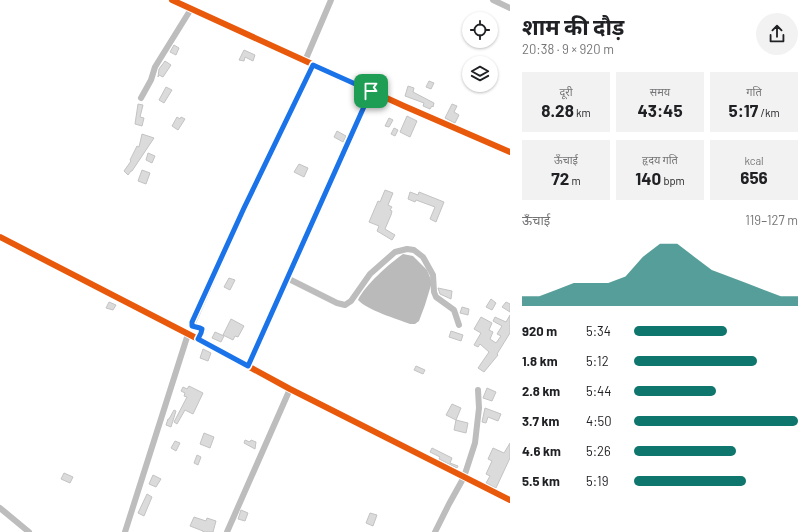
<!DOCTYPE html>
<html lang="hi">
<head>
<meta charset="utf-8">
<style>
	:root { --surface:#fff; --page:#f2f2f2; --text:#202124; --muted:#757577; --accent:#0f766e }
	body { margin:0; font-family:Barlow,"Noto Sans Devanagari",sans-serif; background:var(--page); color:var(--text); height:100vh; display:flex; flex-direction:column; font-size:15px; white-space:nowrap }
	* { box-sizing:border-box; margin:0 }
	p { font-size:13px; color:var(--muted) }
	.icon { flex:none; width:22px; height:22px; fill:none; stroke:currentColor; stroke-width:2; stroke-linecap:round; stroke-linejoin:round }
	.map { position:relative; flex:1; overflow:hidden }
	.panel { display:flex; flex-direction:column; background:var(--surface); width:300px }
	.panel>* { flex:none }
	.fabs { position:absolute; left:462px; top:12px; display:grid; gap:8px }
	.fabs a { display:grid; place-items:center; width:36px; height:36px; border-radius:50%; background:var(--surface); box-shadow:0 1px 3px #0004; font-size:20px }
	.pin { position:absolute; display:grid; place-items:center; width:34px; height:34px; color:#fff; margin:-17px; border-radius:8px; box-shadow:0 2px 6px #0006 }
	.round { display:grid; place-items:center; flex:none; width:42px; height:42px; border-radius:21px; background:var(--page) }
	.headline { display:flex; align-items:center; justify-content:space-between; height:68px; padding:0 12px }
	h1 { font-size:22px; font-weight:700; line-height:30px }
	.metrics { display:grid; grid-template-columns:repeat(3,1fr); gap:6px; height:68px; padding:4px 12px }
	.metrics div { display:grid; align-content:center; border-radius:0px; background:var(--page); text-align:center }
	.metrics b { font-size:17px; font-weight:700 }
	.metrics small { font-size:11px; font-weight:400 }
	.metrics p { font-size:11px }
	.chart { height:112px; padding:8px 12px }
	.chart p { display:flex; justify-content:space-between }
	.chart svg { width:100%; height:72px; margin-top:4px; fill:var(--accent); opacity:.7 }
	ul { padding:0 12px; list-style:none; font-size:13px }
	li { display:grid; grid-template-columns:64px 48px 1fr; align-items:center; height:30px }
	li i { height:10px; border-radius:5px; background:var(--accent) }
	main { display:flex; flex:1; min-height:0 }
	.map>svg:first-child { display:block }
	.water { fill:#bababa }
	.building { fill:#dbdbdb; stroke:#c3c3c3 }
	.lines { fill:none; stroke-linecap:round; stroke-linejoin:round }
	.minor { stroke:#bdbdbd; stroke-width:6 }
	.cycleway-casing { stroke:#fff; stroke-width:8 }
	.cycleway { stroke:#e8590c; stroke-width:6 }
	.route-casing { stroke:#fff; stroke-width:8 }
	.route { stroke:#1a73e8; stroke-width:5 }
</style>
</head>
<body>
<main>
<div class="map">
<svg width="510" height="532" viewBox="0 0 510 532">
	<rect width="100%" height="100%" fill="#fff"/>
	<path class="water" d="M403 254 413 256 427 270 432 282 425 305 419 321 415 324H410C397 319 367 310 358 300 365 285 389 264 403 254Z"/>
	<path class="building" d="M174 45 179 48 176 55 170 52Z
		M244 50 255 55 253 61 245 57 244 61 239 60Z
		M165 61 171 65 163 77 159 75 158 77 159 69Z
		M429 81 434 83 431 89 426 87Z
		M408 86 414 88 413 92 434 103 433 107 432 106 430 109 423 106 424 103 405 96Z
		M166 87 172 90 164 103 159 100Z
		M138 104 143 105 140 117 144 118 142 126 135 124Z
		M452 104 457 106 454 112 459 115 455 123 445 118Z
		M407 116 417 121 410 137 400 132Z
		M177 117 180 119 181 117 185 119 178 130 172 126Z
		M389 118 393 120 389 127 385 126Z
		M394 128 398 130 395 136 391 134Z
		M337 131 346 136 343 142 334 137Z
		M142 134 154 138 132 171H131L128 175 124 171 131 161 130 160 137 146 139 147Z
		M148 153 155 156 152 163 146 160Z
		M299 164 308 168 304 177 294 172Z
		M142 170 150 173 146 184 138 181Z
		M385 190 393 193 388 205 392 207 390 210 392 211 391 215 385 229 395 235 392 240 377 231 379 226 369 222 378 201 380 202Z
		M410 192 418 195 419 192 444 202 436 222 430 219 435 207 416 200 415 202 408 199Z
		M229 278 235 280 230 290 224 287Z
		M438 288 452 291 451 299 440 294Z
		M491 299 496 303 492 310 486 307Z
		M109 302 116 305 113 310 106 308Z
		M506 302 510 304V312L502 307Z
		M462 307 469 309 468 315 460 313Z
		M510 315V333L497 354 498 355 484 372 478 368 489 352 480 344 478 347 474 345 481 333 474 329 481 317 492 323 489 330 493 332 490 339 496 343 501 336 497 334 502 326 493 321 495 317 506 322Z
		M231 319 244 326 238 337 235 336 233 340 223 335Z
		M451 331 463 335 461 341 449 337Z
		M215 332 224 336 221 342 212 338Z
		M203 349 211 353 208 361 200 358Z
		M416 366 425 370 423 374 414 370Z
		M189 386 203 393 193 414 185 410 177 424 174 422 187 397 184 396 185 393 181 391 183 387 187 389Z
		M487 388 496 392 492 401 483 398Z
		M452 404 461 408 456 420 446 415Z
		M485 408 501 414 498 421 488 417 486 423 482 422Z
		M174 410 176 411 171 427 166 425 168 419H169Z
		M456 420 468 423 466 433 454 430Z
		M204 433 214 437 210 448 200 444Z
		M245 440 250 442 251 440 256 442 255 449 244 443Z
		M175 441 180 443 176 451 171 448Z
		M510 443V458L496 488 486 483 490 476 486 474 492 461 488 459 493 448 504 453Z
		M432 448 452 458 450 463 458 466 457 468 439 459 440 457 430 452Z
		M197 455 201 457 198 465 194 463Z
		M64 473 73 477 70 483 61 479Z
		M153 475 161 479 156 487 149 484Z
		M147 494 152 497 144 516 138 513Z
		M241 510 248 513 245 521 238 519Z
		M370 513 377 515 373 526 366 523Z
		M194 517 206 521 207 518 216 521 213 532H203V531L190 526Z"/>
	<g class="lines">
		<path class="minor" d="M172 0 404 106 510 152
			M493 0 510 8
			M305 61 331 0
			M141 98 151 80 155 67 191 9
			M0 237 198 339 290 389 510 500
			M287 278 337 303 345 305 351 301 370 274 395 252 407 249 414 250 423 257 433 275 434 292 436 297 454 310 459 325
			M198 339 202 329 200 328 192 326 193 323 244 208 313 65
			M248 366 371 91
			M0 508 29 532
			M125 532 188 334
			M227 532 290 389
			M435 532 449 504 464 477 475 443 479 408 478 390"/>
		<g class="cycleway-casing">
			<path id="cycleway" d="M172 0 404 106 510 152
				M0 237 198 339 290 389 510 500"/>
		</g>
		<use href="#cycleway" class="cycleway"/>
	</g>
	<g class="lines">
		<g class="route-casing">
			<path id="route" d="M313 65 371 91 248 366 198 339 201 333 202 329 200 328 192 326V322L244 208Z"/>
		</g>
		<use href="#route" class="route"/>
	</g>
</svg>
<div class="fabs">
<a><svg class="icon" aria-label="locate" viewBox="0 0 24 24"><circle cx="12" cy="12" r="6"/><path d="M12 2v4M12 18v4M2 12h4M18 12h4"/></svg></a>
<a><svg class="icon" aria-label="layers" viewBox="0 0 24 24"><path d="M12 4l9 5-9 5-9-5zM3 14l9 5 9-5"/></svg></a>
</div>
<div class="pin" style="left:371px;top:91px;background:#1e9e55"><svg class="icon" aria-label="arrive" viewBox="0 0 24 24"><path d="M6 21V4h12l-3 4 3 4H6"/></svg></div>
</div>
<section class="panel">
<div class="headline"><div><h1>शाम की दौड़</h1><p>20:38 · 9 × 920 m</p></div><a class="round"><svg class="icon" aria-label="share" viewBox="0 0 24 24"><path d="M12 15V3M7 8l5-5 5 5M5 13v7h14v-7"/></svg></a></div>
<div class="metrics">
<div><p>दूरी</p><b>8.28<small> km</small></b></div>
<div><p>समय</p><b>43:45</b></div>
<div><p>गति</p><b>5:17<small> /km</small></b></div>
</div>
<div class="metrics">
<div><p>ऊँचाई</p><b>72<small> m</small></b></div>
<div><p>हृदय गति</p><b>140<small> bpm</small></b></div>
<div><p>kcal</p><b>656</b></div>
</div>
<div class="chart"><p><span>ऊँचाई</span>119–127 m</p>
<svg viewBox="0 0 160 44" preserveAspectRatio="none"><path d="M0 44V38L10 38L20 34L30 30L40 30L50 30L60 26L70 14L80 6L90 6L100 14L110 22L120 26L130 30L140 34L150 38L160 38V44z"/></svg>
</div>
<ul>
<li><b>920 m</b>5:34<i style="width:57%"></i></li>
<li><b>1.8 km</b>5:12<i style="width:75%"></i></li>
<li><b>2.8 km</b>5:44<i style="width:50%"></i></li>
<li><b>3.7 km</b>4:50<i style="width:100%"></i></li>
<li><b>4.6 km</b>5:26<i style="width:62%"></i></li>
<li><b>5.5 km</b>5:19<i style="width:68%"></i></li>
</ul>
</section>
</main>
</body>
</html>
